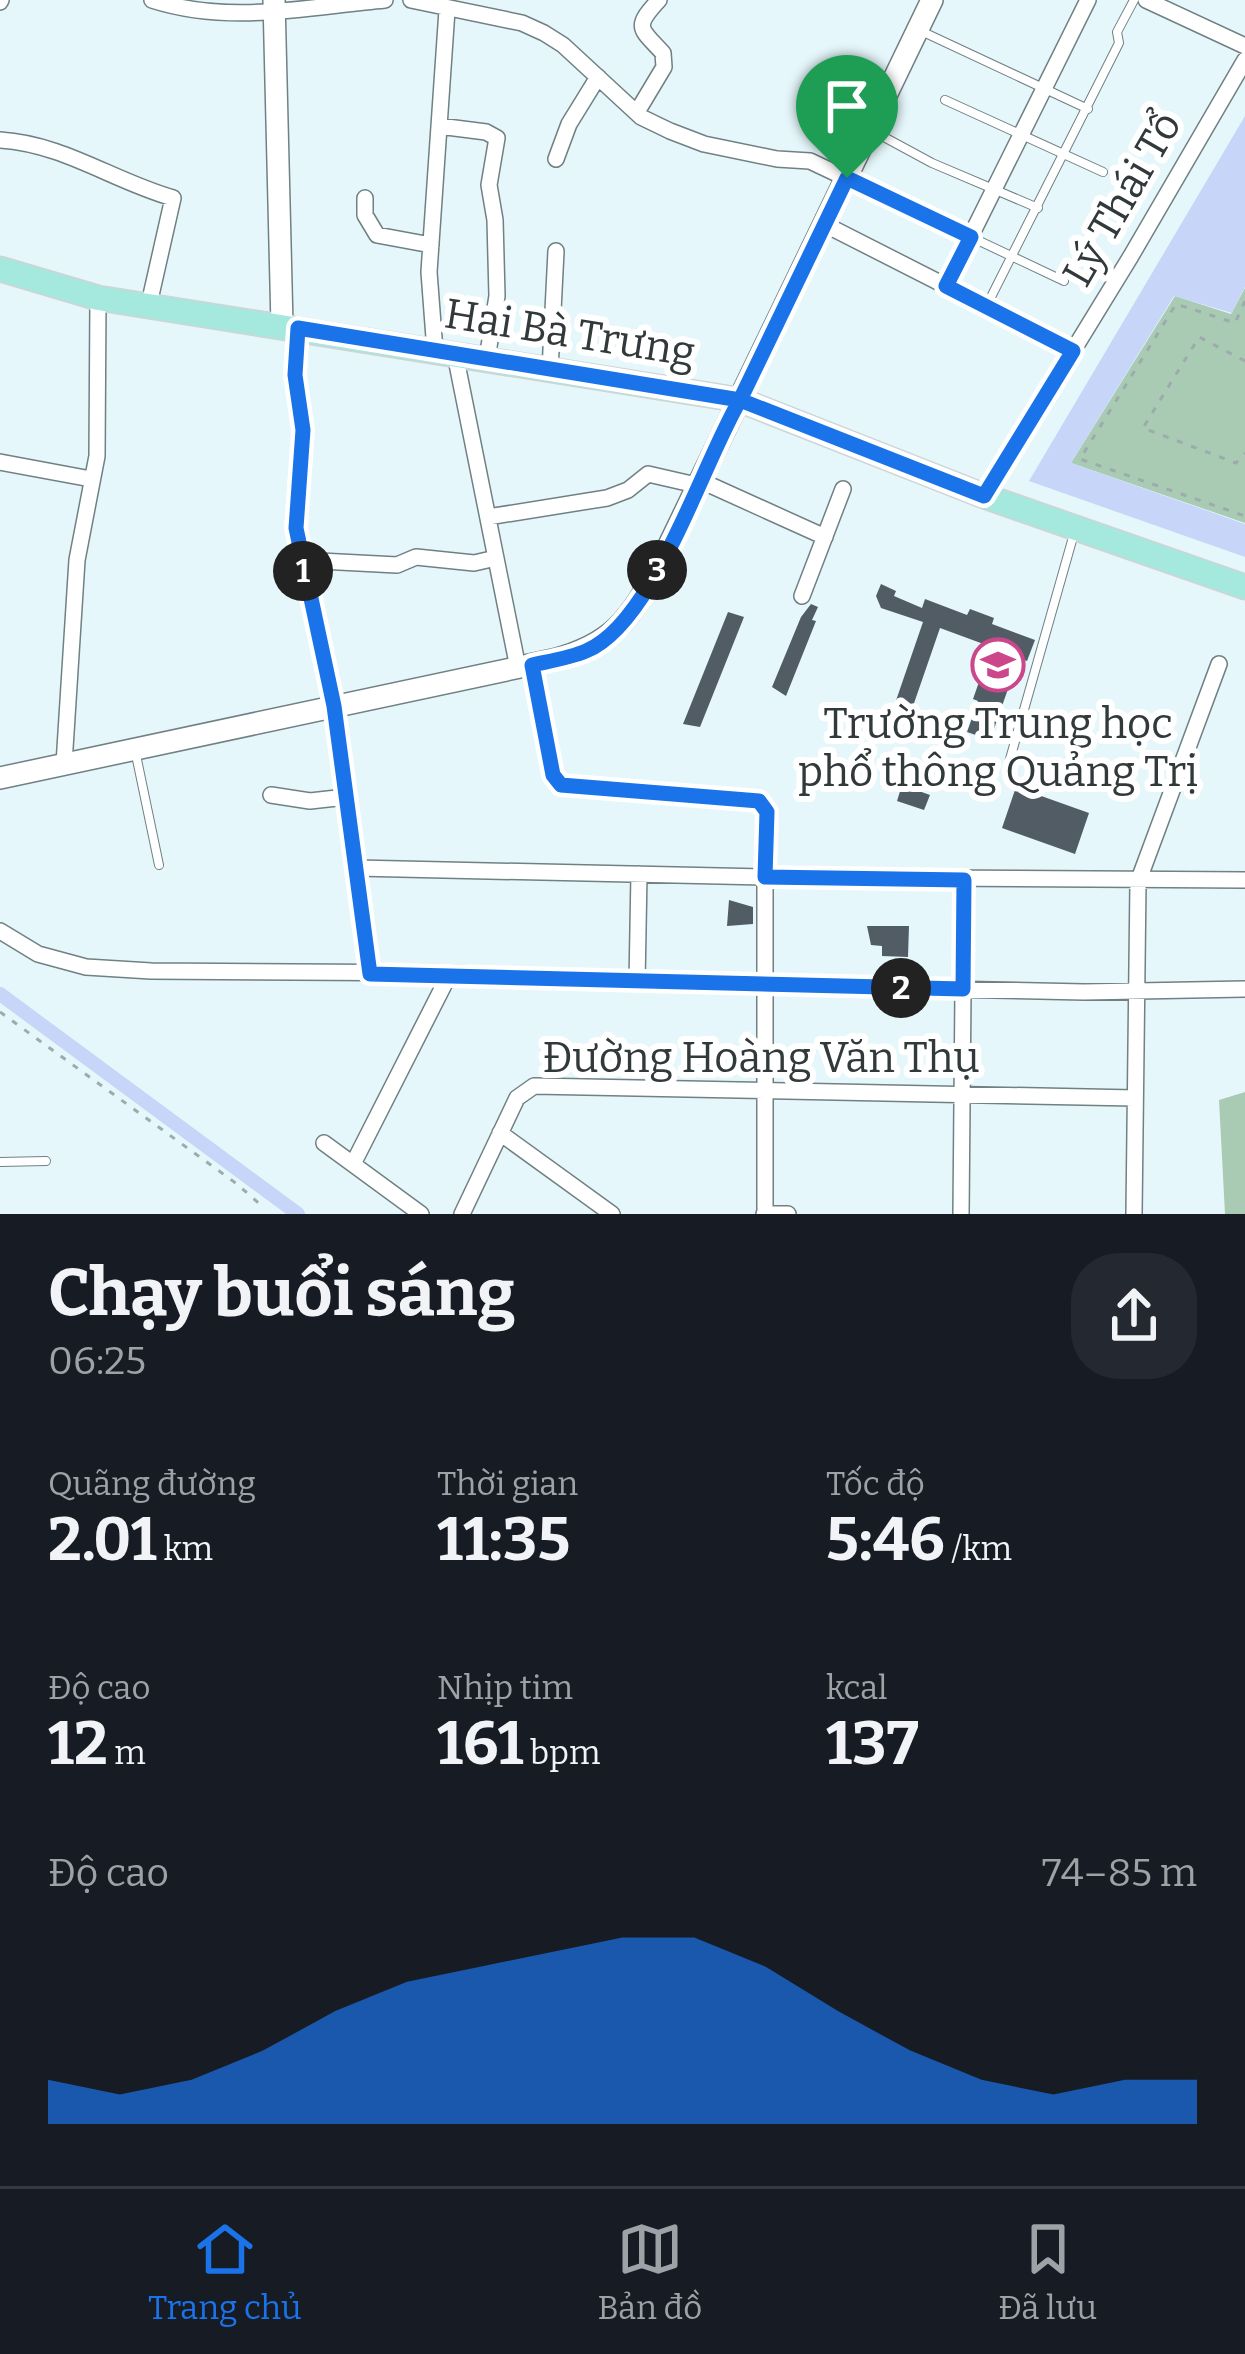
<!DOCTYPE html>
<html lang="vi">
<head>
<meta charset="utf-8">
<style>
	:root { --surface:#171b24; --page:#242831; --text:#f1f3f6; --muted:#9ea1a6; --line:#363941; --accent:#1a73e8 }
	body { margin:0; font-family:Bitter,serif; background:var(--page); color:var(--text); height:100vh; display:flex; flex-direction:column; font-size:45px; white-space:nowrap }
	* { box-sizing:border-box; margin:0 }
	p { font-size:39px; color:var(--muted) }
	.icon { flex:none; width:66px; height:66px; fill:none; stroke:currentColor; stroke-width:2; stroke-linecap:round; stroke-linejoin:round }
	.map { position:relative; height:1214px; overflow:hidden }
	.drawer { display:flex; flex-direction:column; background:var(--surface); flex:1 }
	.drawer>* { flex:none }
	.pin { position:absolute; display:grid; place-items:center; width:102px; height:102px; color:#fff; margin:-123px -51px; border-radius:50% 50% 50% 0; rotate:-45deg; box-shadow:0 0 12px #0007 }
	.pin .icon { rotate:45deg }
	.km { position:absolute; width:60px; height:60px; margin:-30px; border-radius:50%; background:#222; color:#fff; font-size:33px; line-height:60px; text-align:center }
	.round { display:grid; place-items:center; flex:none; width:126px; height:126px; border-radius:48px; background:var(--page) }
	.head { display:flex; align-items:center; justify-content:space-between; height:204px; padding:0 48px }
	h1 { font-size:66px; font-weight:700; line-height:90px }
	.metrics { display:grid; grid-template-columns:repeat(3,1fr); gap:18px; height:204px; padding:12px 48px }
	.metrics div { display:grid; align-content:center }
	.metrics b { font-size:60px; font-weight:700 }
	.metrics small { font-size:33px; font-weight:400 }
	.metrics p { font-size:33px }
	.chart { height:336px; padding:24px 48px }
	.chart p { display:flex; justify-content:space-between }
	.chart svg { width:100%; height:216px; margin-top:12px; fill:var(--accent); opacity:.7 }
	.menu { display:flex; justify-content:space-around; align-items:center; height:168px; border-top:3px solid var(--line); background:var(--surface); font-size:33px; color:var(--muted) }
	.menu a { display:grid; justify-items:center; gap:6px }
	.menu .on { color:var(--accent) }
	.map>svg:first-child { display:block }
	.green { fill:#a9cbb3 }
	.water { fill:#c7d5f8 }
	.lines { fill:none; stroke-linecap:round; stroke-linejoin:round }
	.canal { stroke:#c7d5f8; stroke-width:14 }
	.building { fill:#515c64 }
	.lane-casing { stroke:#708083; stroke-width:10 }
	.street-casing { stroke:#708083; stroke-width:18 }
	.secondary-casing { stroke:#708083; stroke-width:24 }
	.primary-casing { stroke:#d2d3d4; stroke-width:27 }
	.path { stroke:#9dabad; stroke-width:3; stroke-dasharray:6 9; stroke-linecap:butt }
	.lane { stroke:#fff; stroke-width:8 }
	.street { stroke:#fff; stroke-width:15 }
	.secondary { stroke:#fff; stroke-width:21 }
	.primary { stroke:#a4e8de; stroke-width:24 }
	.route-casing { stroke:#fff; stroke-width:24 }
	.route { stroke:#1a73e8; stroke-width:15 }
	.labels { text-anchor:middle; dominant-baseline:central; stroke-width:12; stroke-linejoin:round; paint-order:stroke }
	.street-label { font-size:42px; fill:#32393b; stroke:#fff }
	.poi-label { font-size:42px; fill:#32393b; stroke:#fff }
</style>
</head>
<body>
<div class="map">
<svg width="1245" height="1214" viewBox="0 0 1245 1214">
	<rect width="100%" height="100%" fill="#e5f7fa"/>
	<path class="green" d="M1245 288V523L1071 463 1175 296 1231 314Z
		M1245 1092V1214H1225L1219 1100Z"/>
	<path class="water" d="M1245 116V287L1232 313 1174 296 1071 463 1245 524V557L1029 481Z"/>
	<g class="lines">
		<path class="canal" d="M0 994 298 1214"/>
	</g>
	<path class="building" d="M881 584 896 591 894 596 922 608 925 599 967 615 970 609 994 618 992 624 1035 640 1027 661 1019 658 990 740 967 732 978 701 973 699 979 682 985 684 997 649 940 628 912 709 961 725 956 742 890 718 923 622 881 608 876 596Z
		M811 604 818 607 812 620 816 621 786 696 772 687 801 617Z
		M728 612 744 617 700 727 683 724Z
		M902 785 930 795 924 810 897 801Z
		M1016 787 1089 813 1075 854 1002 828Z
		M729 900 753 907V924L727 926Z
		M867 926H909L908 957 882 956V946L871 945Z"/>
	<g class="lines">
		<g class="lane-casing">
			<path id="lane" d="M921 31 1088 109
				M945 100 1103 172
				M871 130 932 163 1038 208
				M848 179 1064 281
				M987 305 1119 43 1117 32 1134 0
				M135 750 159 865
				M1008 766 1075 530
				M0 1162 46 1161"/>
		</g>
		<g class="street-casing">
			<path id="street" d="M152 0C230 25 306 7 385 0
				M411 0 522 23 544 33 563 45 641 117 670 131 704 144 777 159 810 161 846 178
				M1146 0 1245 46
				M0 2 1 0
				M637 112 664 67 663 53C640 28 633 28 659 0
				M439 126 486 132 497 138 489 185 495 220 497 296 487 359
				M0 140C64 144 113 181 173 198L149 304
				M556 159 569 124 598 77
				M365 198V215L377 235 431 245
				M824 224 1074 351
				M946 286 1088 0
				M297 328 295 375 303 430 296 528 334 706 370 974
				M435 351 429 272 447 10
				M455 354 518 668
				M550 370 556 251
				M0 462 91 479
				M699 480 825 537
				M984 496 1131 256 1245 60
				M488 517 607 498 628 490 648 474 696 485
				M301 560 397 565 416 557 474 563 496 558
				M802 596 843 489
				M532 665 553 775 561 785 754 799 765 808V1214
				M64 764 77 560 97 456 98 298
				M271 795 310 801 346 797
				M356 868 765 877 1245 880
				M0 931 38 954 86 967 151 971 450 973 612 982 1084 992 1245 989
				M637 983 639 874
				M500 1133 612 1214
				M324 1143 421 1214
				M353 1164 450 973
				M462 1214 517 1098 534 1086 1135 1098
				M764 1214H788
				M961 1214 964 880
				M1134 1214 1138 882 1219 664"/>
		</g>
		<g class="secondary-casing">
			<path id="secondary" d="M274 0 282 325
				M0 778 553 660C614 644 631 618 660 564L932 0"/>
		</g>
		<g class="primary-casing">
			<path id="primary" d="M0 269 98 298 740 400 984 496 1245 587"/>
		</g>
		<path class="path" d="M1245 301 1235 323 1176 304 1080 459 1245 516
			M1245 361 1199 337 1143 428 1236 463 1245 453
			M0 1012 237 1184 264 1208"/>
		<use href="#lane" class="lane"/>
		<use href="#street" class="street"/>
		<use href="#secondary" class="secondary"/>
		<use href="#primary" class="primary"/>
	</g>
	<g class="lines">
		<g class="route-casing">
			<path id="route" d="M847 178 740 400 298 328 295 375 303 430 296 528 334 706 370 974 963 989 964 880 765 877 767 812 759 801 561 785 553 775 532 665C550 661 570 658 586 651 654 623 702 464 740 400L984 496 1073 351 946 286 971 237 847 178"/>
		</g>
		<use href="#route" class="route"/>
	</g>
	<defs>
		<g id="school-ring" transform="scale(2.7)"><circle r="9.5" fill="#fff" stroke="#cb468a" stroke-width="1.5"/><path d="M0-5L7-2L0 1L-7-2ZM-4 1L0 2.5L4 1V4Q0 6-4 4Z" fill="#cb468a"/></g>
	</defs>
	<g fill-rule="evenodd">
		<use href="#school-ring" x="998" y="665"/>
	</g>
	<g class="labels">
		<g class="street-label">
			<text transform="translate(1122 199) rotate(-60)">Lý Thái Tổ</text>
			<text transform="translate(570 333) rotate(9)">Hai Bà Trưng</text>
			<text x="761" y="1058">Đường Hoàng Văn Thụ</text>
		</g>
		<g class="poi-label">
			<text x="998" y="724">Trường Trung học<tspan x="998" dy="48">phổ thông Quảng Trị</tspan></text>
		</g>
	</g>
</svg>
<div class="pin" style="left:847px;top:178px;background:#1e9e55"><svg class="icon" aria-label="arrive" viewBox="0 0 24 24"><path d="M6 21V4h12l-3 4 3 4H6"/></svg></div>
<b class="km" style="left:303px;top:571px">1</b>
<b class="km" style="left:901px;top:988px">2</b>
<b class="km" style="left:657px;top:570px">3</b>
</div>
<section class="drawer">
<div class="head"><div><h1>Chạy buổi sáng</h1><p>06:25</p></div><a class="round"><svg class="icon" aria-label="share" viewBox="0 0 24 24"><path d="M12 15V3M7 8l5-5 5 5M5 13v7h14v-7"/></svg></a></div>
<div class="metrics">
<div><p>Quãng đường</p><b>2.01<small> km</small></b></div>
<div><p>Thời gian</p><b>11:35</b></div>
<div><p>Tốc độ</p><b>5:46<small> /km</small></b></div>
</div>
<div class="metrics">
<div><p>Độ cao</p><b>12<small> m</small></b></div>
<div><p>Nhịp tim</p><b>161<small> bpm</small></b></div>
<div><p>kcal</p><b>137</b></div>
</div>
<div class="chart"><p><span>Độ cao</span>74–85 m</p>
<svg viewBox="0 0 160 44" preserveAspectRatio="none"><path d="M0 44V35L10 38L20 35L30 29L40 21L50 15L60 12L70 9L80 6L90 6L100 12L110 21L120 29L130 35L140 38L150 35L160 35V44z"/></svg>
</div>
</section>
<nav class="menu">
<a class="on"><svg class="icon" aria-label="home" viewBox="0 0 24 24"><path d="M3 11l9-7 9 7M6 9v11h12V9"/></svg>Trang chủ</a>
<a><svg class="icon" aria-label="map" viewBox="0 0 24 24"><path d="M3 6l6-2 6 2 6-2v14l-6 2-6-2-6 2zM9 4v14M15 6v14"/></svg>Bản đồ</a>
<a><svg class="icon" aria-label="saved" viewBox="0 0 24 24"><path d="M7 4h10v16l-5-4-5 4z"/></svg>Đã lưu</a>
</nav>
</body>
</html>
